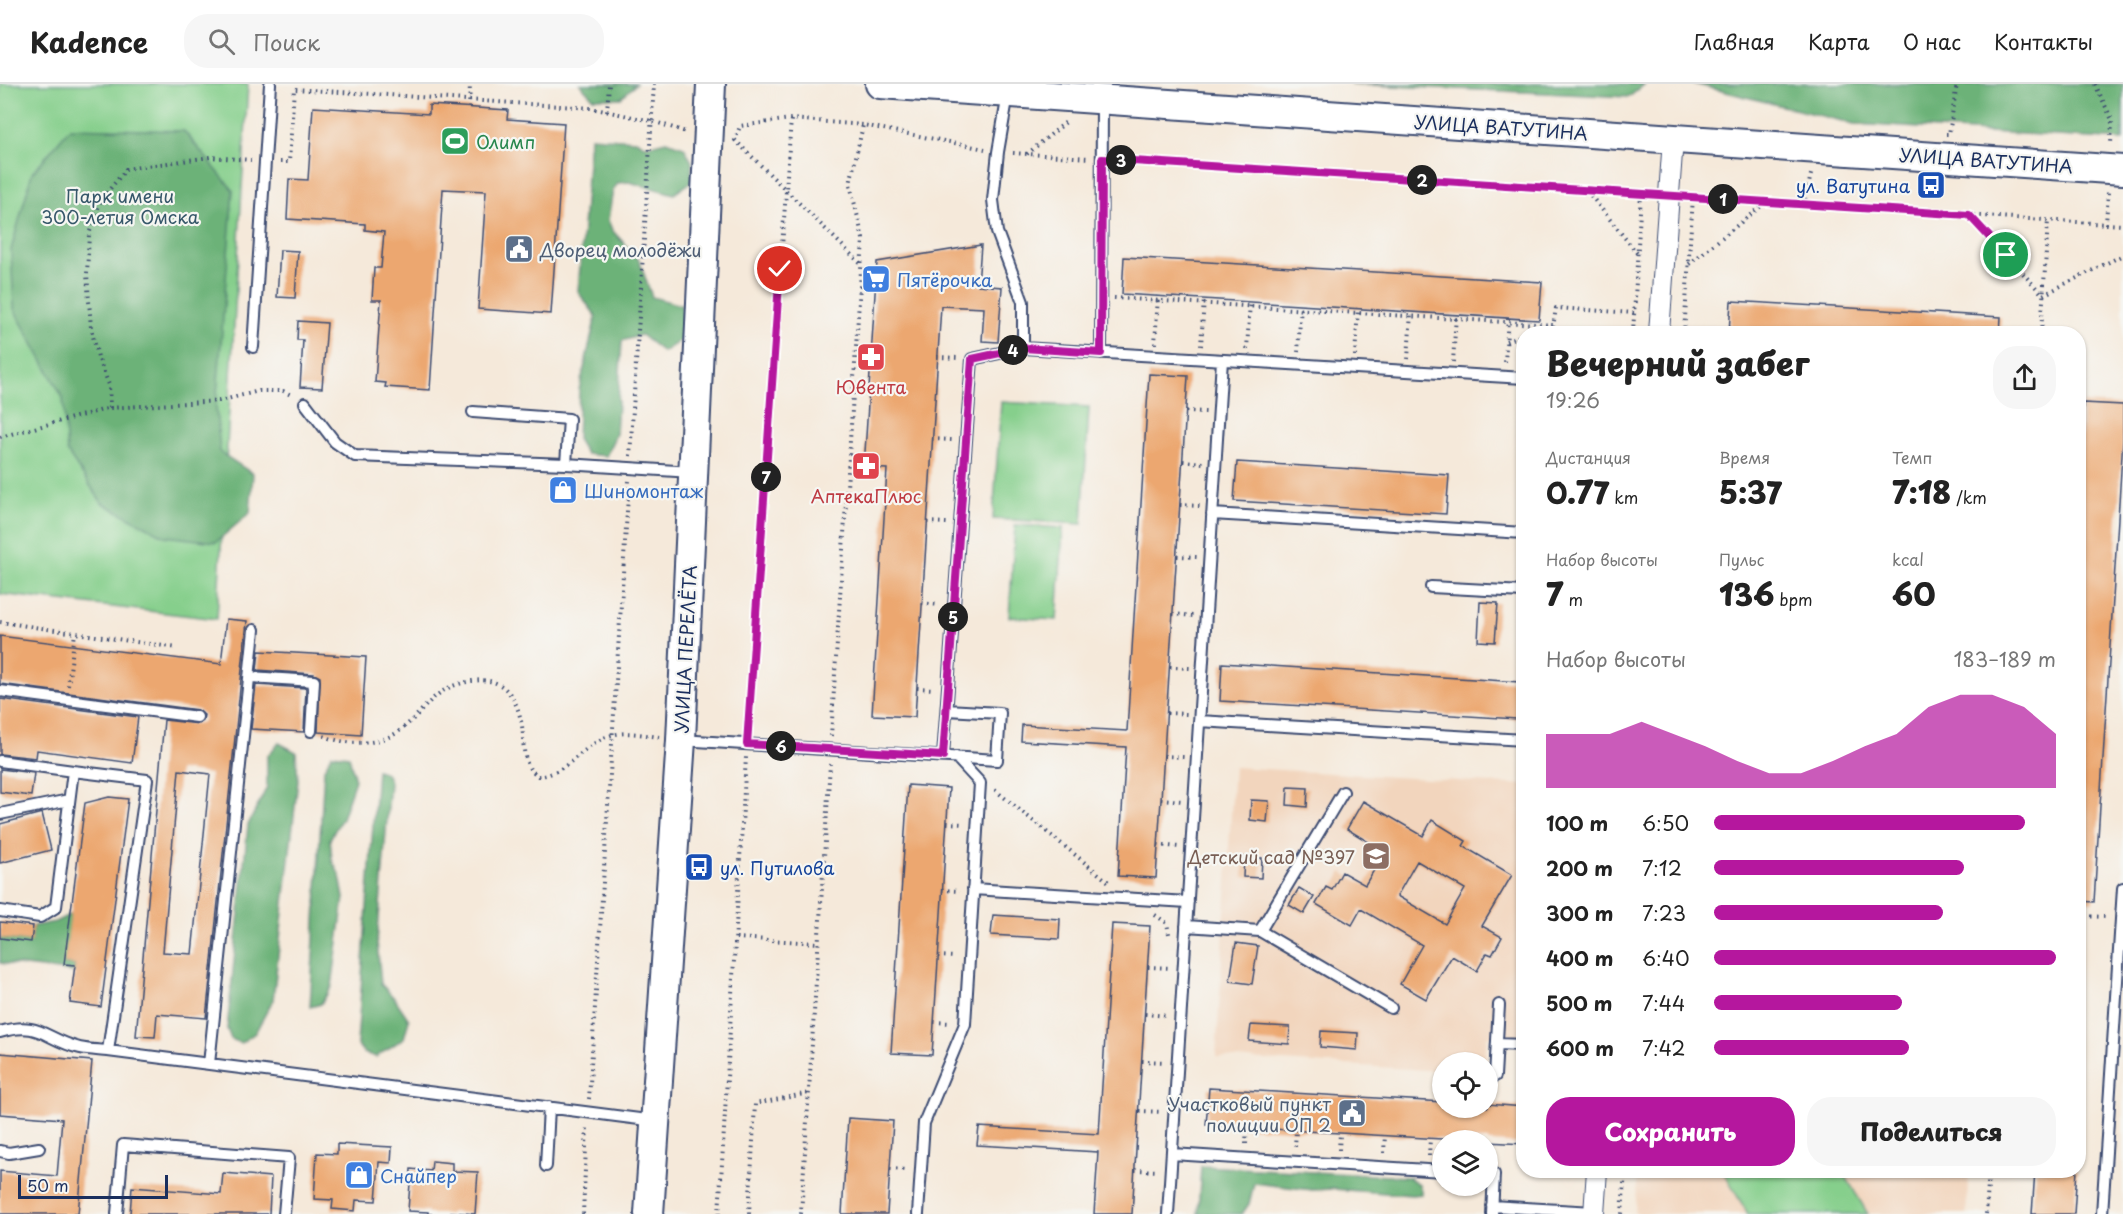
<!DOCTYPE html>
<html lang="ru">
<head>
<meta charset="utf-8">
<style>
	:root { --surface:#fff; --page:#f6f6f6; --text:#222; --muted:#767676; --line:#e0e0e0; --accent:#b5179e }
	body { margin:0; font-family:"Playpen Sans",sans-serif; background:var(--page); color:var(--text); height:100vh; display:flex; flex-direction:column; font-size:22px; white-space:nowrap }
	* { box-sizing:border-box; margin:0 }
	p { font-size:20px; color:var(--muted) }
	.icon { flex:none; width:33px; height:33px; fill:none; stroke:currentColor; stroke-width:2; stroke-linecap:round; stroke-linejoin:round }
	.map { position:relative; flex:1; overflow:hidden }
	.sheet { position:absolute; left:1516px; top:242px; width:570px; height:852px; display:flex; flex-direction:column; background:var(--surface); border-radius:24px; box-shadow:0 2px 4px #0004 }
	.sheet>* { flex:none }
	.buttons { position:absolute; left:1432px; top:968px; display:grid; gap:12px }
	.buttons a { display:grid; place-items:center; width:66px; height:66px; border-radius:50%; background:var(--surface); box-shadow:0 2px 4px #0004; font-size:30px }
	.scale { position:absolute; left:18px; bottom:15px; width:150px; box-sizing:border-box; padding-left:6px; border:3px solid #1b2f5e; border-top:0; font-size:16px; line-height:21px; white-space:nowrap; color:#1b2f5e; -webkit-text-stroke:4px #f6f6f2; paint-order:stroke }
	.pin { position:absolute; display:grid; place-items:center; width:51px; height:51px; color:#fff; margin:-26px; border:3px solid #fff; border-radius:50%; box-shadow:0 2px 6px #0007 }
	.km { position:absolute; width:30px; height:30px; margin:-15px; border-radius:50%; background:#222; color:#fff; font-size:16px; line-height:30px; text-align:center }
	.round { display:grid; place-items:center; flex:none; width:63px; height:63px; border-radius:24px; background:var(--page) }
	.overview { display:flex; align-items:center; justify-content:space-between; height:102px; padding:0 30px }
	h1 { font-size:33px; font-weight:800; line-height:45px }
	.figures { display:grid; grid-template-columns:repeat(3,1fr); gap:9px; height:102px; padding:6px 30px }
	.figures div { display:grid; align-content:center }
	.figures b { font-size:30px; font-weight:800 }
	.figures small { font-size:16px; font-weight:400 }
	.figures p { font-size:16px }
	.chart { height:168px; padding:12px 30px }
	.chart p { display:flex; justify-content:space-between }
	.chart svg { width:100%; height:108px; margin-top:6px; fill:var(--accent); opacity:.7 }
	.cta { display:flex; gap:12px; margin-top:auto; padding:12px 30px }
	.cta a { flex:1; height:69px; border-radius:24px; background:var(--accent); color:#fff; font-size:24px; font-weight:800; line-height:69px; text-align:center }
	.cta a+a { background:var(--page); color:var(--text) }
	ul { padding:0 30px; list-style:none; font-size:20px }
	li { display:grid; grid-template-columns:96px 72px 1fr; align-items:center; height:45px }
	li i { height:15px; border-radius:8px; background:var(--accent) }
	header { display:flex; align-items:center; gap:36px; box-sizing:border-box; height:84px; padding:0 30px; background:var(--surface); border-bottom:2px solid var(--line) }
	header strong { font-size:28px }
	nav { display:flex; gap:33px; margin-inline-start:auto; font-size:21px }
	.search { width:420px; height:54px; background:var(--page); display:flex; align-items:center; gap:15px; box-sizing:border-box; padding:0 21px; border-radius:24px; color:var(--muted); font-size:22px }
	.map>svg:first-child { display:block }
	.built { fill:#f2d5bd }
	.green { fill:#86cf8c; stroke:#507f75; stroke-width:1.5 }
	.forest { fill:#6cb278; stroke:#44706b; stroke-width:1.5 }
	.building { fill:#eca76f; fill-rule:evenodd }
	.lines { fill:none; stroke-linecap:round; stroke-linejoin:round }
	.service-casing { stroke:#3c4b71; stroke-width:14 }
	.minor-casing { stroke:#3c4b71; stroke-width:22 }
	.secondary-casing { stroke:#3c4b71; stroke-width:32 }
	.path { stroke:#3c4b71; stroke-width:4; stroke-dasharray:1.5 4.5; stroke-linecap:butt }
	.service { stroke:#fff; stroke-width:10 }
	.minor { stroke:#fff; stroke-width:20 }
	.secondary { stroke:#fff; stroke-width:28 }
	.route-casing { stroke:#fff; stroke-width:12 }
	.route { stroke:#b5179e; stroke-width:8 }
	.labels { text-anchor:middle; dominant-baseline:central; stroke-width:4.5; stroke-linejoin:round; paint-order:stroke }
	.street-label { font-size:18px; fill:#1b2f5e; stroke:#f6f6f2 }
	.leisure-label { font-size:18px; fill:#27864d; stroke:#f6f6f2; text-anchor:start }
	.transit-label { font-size:18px; fill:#164399; stroke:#f6f6f2; text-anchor:end }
	.park-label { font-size:18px; fill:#36576a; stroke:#f6f6f2 }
	.service-label { font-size:18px; fill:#4e5e75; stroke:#f6f6f2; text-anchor:start }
	.shop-label { font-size:18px; fill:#366cbe; stroke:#f6f6f2; text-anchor:start }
	.health-label { font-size:18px; fill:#be3a42; stroke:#f6f6f2 }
	.education-label { font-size:18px; fill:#785e54; stroke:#f6f6f2; text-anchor:end }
</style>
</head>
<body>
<header>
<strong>Kadence</strong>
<div class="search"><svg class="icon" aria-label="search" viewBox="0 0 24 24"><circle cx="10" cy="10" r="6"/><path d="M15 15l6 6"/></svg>Поиск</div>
<nav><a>Главная</a><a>Карта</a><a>О нас</a><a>Контакты</a></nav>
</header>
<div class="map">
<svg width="2123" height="1130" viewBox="0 0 2123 1130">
	<rect width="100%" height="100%" fill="#f6f6f2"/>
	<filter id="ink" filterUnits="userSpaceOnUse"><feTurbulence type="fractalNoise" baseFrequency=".0167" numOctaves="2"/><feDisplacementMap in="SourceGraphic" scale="12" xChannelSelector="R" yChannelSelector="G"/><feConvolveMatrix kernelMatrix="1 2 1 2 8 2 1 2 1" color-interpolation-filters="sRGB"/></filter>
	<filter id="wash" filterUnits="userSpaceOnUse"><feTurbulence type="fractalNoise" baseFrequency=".008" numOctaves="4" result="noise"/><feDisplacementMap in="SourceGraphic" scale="24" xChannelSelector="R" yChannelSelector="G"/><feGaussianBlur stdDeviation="1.35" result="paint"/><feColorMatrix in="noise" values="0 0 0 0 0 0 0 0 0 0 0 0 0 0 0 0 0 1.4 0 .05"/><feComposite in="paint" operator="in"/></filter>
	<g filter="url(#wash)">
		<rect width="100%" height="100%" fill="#f5e9da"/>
		<path class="built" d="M1234 683 1524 701V955L1487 952 1485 978H1443V987L1216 973Z
			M1638 1086H1969L1966 1130H1635Z"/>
		<path class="green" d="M0 0H248L217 535 0 510Z
			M1001 318 1089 323 1082 440 993 435Z
			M1015 441 1063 444 1057 536 1009 533Z
			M1722 1086H1842L1868 1130H1748Z"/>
		<path class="forest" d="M580 0H636L621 14H593Z
			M1350 0H1645L1629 13Z
			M1694 0H2123V56L1854 40Z
			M70 44 184 47 233 106 216 323 220 368 253 390 250 429 216 458 164 452 102 419 67 368 63 314 14 225 11 166 32 89Z
			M590 53 636 56 646 62 666 57 684 63 692 78 691 98 674 110 629 98 618 99 613 106 608 136 612 146 639 176 652 213 681 221 685 239 681 256 663 268 641 251 622 257 616 350 606 372 586 370 577 355 579 306 596 232 578 208Z
			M279 659 296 668 298 696 273 916 255 949 241 959 231 955 227 945 248 741 267 703V672Z
			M332 670 349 672 355 696 342 734 330 755 332 776 340 792 344 814 332 902 321 920 310 923 324 685Z
			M377 686 386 689 390 698 377 858 381 900 395 915 409 936 404 954 376 973 364 969 357 960Z
			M71 830 65 880 75 881 74 888 0 879V854L31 858 33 842 55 838Z
			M1201 1082 1408 1093 1419 1100 1422 1110 1412 1111 1333 1105 1312 1106 1254 1099 1249 1120 1242 1130H1198Z"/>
		<g id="blocks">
			<path class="building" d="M429 21 508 26 507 35 564 39 551 230 478 225 486 107 443 105 430 306 385 303 386 299 375 298 381 216H372L374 184H381L384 148 365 146V140L287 135 289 95 308 96 313 23 429 30Z
				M981 161 978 201 1002 203 998 258 982 257 984 224 941 222 915 633 872 631 887 385 864 384 877 178Z
				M280 166 298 167 295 214 277 213Z
				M1124 173 1542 198 1539 236 1122 210Z
				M1731 217 2001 233 2000 249H1729Z
				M298 237 327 239 322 304 300 303 303 256H297Z
				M1149 290 1188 292 1156 794 1118 792 1126 663 1021 657 1022 641 1127 647Z
				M2083 319 2123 321V355L2094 818 2079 817V383Z
				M1237 378 1449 391 1446 430 1234 417Z
				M1480 518 1498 519 1495 558 1478 557Z
				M226 535 247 537 206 934 157 930 155 953 136 952 164 636 199 640 203 637 204 631 198 626 0 600V552L221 580ZM179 686 210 690 192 870 163 868Z
				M259 567 366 573 361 651 318 648 320 593 314 590 257 586Z
				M1222 579 1520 598 1517 635 1220 617Z
				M256 601 306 604 304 648 251 645Z
				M0 615 138 633 132 679 37 666 36 674 0 670Z
				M0 685 34 689 31 712 0 708Z
				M908 701 949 704 932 971 891 969Z
				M1288 703 1308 704 1307 723 1287 721Z
				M109 713 128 715 101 923 70 919 75 881 64 880 85 719Z
				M1251 716 1269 717 1267 738 1250 736Z
				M1363 717 1423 752 1432 736 1466 757 1463 762 1512 791 1482 842 1502 853 1492 871 1487 869 1477 887 1452 872 1426 915 1400 900 1422 861 1361 825 1352 841 1316 820 1326 803 1332 806 1342 788 1365 801 1385 768 1347 745ZM1417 777 1465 805 1445 840 1397 812Z
				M42 729 51 766 0 779V740Z
				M1244 773 1262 774 1261 794 1243 793Z
				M1299 804 1314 813 1304 830 1289 821Z
				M993 831 1060 835 1059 855 991 851Z
				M0 838 33 842 31 858 0 854Z
				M1112 840 1150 842 1132 1130H1094L1098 1068 977 1061 979 1043 1099 1050Z
				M1236 859 1258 862 1252 900 1230 897Z
				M1251 941 1290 943 1289 960 1249 957Z
				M1321 947 1358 949 1357 966 1320 963Z
				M0 969 92 977 78 1130H0V1087L57 1092 62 1035 0 1030Z
				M1209 1004 1443 1018V1023H1488V1020L1524 1023V1060L1488 1058V1056H1459L1206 1041Z
				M848 1034 893 1037 887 1130H842Z
				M337 1060 392 1063 391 1079 379 1078 376 1117 356 1116 355 1127 332 1125 333 1116 314 1115 317 1069 337 1070Z
				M432 1077 452 1079V1087L478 1088 475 1130 451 1128V1130H428V1128L408 1127 411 1085 431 1087Z
				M2035 1086H2077L2074 1130H2032Z
				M223 1089 271 1093 269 1130H130L132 1103 221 1110Z"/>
		</g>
	</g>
	<g filter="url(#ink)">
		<use href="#blocks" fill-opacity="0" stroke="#3c4b71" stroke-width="1.5"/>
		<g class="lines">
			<g class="service-casing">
				<path id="service" d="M253 263 270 0
					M1023 264 1524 294
					M1101 269 1102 15
					M305 319 335 358 355 372 566 380 692 388
					M473 328 569 335 566 380
					M1212 430 1524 449
					M1431 503 1524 508
					M250 593 314 597 311 647
					M0 607 197 633
					M1199 637 1524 656
					M681 656 997 676 1000 629 947 626
					M943 672 972 275 1023 264V218L997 148 993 116 998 68 1008 10
					M0 677 73 687
					M1343 708 1260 847 1391 924
					M0 730 69 716
					M973 805 1188 818
					M0 827 40 833 56 823 73 687 147 696 108 967 655 1037
					M1186 842 1260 847
					M0 948C41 936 45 956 80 964 89 966 99 966 108 967
					M1497 960 1524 961
					M209 980 254 546
					M1495 992 1499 921
					M0 1067 9 1069 39 1064
					M1172 1070 1443 1087
					M546 1082 549 1023
					M1488 1090H1494L1492 1130
					M1492 1122 1594 1128
					M117 1130 123 1061 289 1074 284 1130
					M918 1130 924 1039 965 940 980 699 956 673
					M1168 1130 1222 276
					M2102 1130 2123 804"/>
			</g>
			<g class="minor-casing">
				<path id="minor" d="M1659 249 1673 55
					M1594 1130 1597 1086"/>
			</g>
			<g class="secondary-casing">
				<path id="secondary" d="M880 0 2123 86
					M649 1130 681 656 711 0"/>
			</g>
			<path class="path" d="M2095 0 2112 36 2111 61
				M469 24 470 0
				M607 27 609 0
				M1946 50H1949L1957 0
				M1013 69 1089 74
				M1027 70 1066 38
				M1115 75 1652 111
				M280 78H289L294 5 591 24 652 37 686 48
				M1587 107 1637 169
				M1687 113 2123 141
				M1804 121 1812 86
				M1970 132 2043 211 2123 171
				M2106 140 2108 108
				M860 179 735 56 740 42 791 35 863 41
				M1689 180 1765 119
				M1114 214 1553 241
				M1529 249 1551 241
				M1552 249 1556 224 1634 229
				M1633 249 1641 110
				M1684 249 1693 113
				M2041 249 2048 136
				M1506 257 1524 251
				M1155 260 1158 212
				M1201 262 1204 215
				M1247 265 1250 218
				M1298 268 1301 221
				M1355 272 1358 224
				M937 273 958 274
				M1408 275 1411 228
				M1453 278 1456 231
				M1505 278 1508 234
				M110 324 109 301 98 273 91 244 87 190 89 150 101 116 126 85 210 73 251 76
				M1186 327 1206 328
				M0 353 110 324 219 317 259 307H283L293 312
				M932 355 952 356
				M630 372 654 0
				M1183 377 1203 379
				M1180 421 1200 422
				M927 438 947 439
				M1177 472 1197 473
				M922 519 939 521
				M1173 530 1193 532
				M0 538 178 564
				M1170 583 1190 584
				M68 602 75 549
				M917 604 934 605
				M1167 629 1187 630
				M748 648 791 35
				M324 652C348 662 381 662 402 645 429 623 433 603 472 597 504 592 517 613 522 642 524 655 522 670 529 683 530 686 535 689 538 692 569 690 583 659 612 651 627 647 644 651 659 653
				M831 652 863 155 850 100 863 41 985 65
				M1164 672 1184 673
				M995 706 1110 799
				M1161 715 1182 717
				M947 739 964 740
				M1158 761 1179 763
				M942 806 960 807
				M1155 831 1167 839 1169 850
				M2079 832 2108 833
				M736 854 818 859
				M938 872 955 873
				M1148 883 1171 884
				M1145 930 1168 932
				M934 938 951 939
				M1142 977 1165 978
				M589 1015 629 397
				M1139 1027 1162 1028
				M1246 1060 1247 1043
				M1295 1063 1296 1046
				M1339 1066 1340 1049
				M1384 1069 1385 1051
				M1429 1072 1430 1054
				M890 1085 907 1086
				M1135 1086 1158 1087
				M583 1130 587 1041
				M719 1130 746 673
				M749 1130 755 1020 809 1009
				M801 1130 830 680
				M1622 1130 1625 1086
				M1986 1130 1989 1086"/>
			<use href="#service" class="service"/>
			<use href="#minor" class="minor"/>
			<use href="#secondary" class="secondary"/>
		</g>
	</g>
	<g class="lines" filter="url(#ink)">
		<g class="route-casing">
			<path id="route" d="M780 185 747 660 943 672 972 275 1023 264 1101 269 1102 75 1969 131 2006 171"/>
		</g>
		<use href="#route" class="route"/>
	</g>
	<defs>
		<g id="stadium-square" transform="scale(1.5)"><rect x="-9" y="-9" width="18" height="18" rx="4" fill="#2e9e5b" stroke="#f6f6f2"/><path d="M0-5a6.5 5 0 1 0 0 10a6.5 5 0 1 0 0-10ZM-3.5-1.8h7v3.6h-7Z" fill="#fff"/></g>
		<g id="bus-square" transform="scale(1.5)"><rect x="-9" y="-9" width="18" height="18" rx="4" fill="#1a4fb4" stroke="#f6f6f2"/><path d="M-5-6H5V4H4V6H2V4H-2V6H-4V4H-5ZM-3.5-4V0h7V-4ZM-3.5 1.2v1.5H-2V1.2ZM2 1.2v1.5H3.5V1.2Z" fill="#fff"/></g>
		<g id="civic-square" transform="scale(1.5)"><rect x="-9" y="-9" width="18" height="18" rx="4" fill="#5c6f8a" stroke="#f6f6f2"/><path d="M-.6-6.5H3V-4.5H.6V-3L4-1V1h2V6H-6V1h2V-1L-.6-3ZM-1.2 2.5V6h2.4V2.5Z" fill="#fff"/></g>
		<g id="supermarket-square" transform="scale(1.5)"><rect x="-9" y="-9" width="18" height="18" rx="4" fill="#3f7fe0" stroke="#f6f6f2"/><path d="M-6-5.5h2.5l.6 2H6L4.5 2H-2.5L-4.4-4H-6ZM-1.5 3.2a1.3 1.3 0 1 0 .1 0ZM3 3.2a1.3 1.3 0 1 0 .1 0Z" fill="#fff"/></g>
		<g id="pharmacy-square" transform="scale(1.5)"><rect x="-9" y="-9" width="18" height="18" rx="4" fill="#e0444e" stroke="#f6f6f2"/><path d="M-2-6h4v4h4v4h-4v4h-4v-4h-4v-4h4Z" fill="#fff"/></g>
		<g id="shop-square" transform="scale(1.5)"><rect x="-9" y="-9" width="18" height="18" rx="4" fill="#3f7fe0" stroke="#f6f6f2"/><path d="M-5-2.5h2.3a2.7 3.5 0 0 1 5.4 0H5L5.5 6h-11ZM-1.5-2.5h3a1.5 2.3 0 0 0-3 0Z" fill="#fff"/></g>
		<g id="school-square" transform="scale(1.5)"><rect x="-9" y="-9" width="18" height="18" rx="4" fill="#8d6e63" stroke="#f6f6f2"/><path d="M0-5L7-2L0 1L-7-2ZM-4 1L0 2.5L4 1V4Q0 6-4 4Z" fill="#fff"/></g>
	</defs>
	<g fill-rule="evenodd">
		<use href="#stadium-square" x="455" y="57"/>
		<use href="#bus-square" x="1931" y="101"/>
		<use href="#civic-square" x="519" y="165"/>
		<use href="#supermarket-square" x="876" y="195"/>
		<use href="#pharmacy-square" x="871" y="273"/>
		<use href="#pharmacy-square" x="866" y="382"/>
		<use href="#shop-square" x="563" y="406"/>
		<use href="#school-square" x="1376" y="772"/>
		<use href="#bus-square" x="699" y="783"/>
		<use href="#civic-square" x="1352" y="1029"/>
		<use href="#shop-square" x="359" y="1091"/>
	</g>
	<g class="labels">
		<g class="street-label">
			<text transform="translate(1501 43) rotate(4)">УЛИЦА ВАТУТИНА</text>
			<text transform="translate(1986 76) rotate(4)">УЛИЦА ВАТУТИНА</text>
			<text transform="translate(685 565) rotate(-87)">УЛИЦА ПЕРЕЛЁТА</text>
		</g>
		<g class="leisure-label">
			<text x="476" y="57">Олимп</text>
		</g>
		<g class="transit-label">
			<text x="1910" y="101">ул. Ватутина</text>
			<text x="720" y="783" text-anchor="start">ул. Путилова</text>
		</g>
		<g class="park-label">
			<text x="120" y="111">Парк имени<tspan x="120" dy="21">300-летия Омска</tspan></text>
		</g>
		<g class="service-label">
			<text x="540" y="165">Дворец молодёжи</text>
			<text x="1331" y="1019" text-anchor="end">Участковый пункт<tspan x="1331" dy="21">полиции ОП 2</tspan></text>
		</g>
		<g class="shop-label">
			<text x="897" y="195">Пятёрочка</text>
			<text x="584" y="406">Шиномонтаж</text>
			<text x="380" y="1091">Снайпер</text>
		</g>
		<g class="health-label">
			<text x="871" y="302">Ювента</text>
			<text x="866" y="411">АптекаПлюс</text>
		</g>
		<g class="education-label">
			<text x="1355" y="772">Детский сад №397</text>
		</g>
	</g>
</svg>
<div class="buttons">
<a><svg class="icon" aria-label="locate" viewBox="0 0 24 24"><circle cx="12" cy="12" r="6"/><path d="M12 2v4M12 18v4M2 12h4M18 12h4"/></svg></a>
<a><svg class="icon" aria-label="layers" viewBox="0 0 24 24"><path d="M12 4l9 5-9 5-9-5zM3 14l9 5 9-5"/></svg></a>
</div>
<div class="scale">50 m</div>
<div class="pin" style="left:2006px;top:171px;background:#1e9e55"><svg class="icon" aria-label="arrive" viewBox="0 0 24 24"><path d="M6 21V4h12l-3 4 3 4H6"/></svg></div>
<div class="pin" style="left:780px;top:185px;background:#d93025"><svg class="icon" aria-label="check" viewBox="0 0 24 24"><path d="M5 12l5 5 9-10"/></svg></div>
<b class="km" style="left:1723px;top:115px">1</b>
<b class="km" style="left:1422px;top:96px">2</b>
<b class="km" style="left:1121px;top:76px">3</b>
<b class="km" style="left:1013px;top:266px">4</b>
<b class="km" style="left:953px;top:533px">5</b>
<b class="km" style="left:781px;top:662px">6</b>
<b class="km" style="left:766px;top:393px">7</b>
<section class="sheet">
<div class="overview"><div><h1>Вечерний забег</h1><p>19:26</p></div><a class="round"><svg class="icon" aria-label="share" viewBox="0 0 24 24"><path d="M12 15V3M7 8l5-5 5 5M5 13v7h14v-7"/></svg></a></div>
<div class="figures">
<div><p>Дистанция</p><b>0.77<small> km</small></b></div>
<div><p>Время</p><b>5:37</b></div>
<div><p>Темп</p><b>7:18<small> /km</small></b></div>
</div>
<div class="figures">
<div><p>Набор высоты</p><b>7<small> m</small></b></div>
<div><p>Пульс</p><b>136<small> bpm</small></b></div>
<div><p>kcal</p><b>60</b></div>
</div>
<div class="chart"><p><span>Набор высоты</span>183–189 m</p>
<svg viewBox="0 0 160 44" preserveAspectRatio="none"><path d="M0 44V22L10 22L20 22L30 17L40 22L50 27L60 33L70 38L80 38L90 33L100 27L110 22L120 11L130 6L140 6L150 11L160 22V44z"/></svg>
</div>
<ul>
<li><b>100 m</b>6:50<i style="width:91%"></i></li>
<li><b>200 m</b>7:12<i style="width:73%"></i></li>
<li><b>300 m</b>7:23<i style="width:67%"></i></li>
<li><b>400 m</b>6:40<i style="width:100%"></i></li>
<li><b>500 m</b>7:44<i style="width:55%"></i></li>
<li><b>600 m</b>7:42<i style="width:57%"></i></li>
</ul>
<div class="cta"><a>Сохранить</a><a>Поделиться</a></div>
</section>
</div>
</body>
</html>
